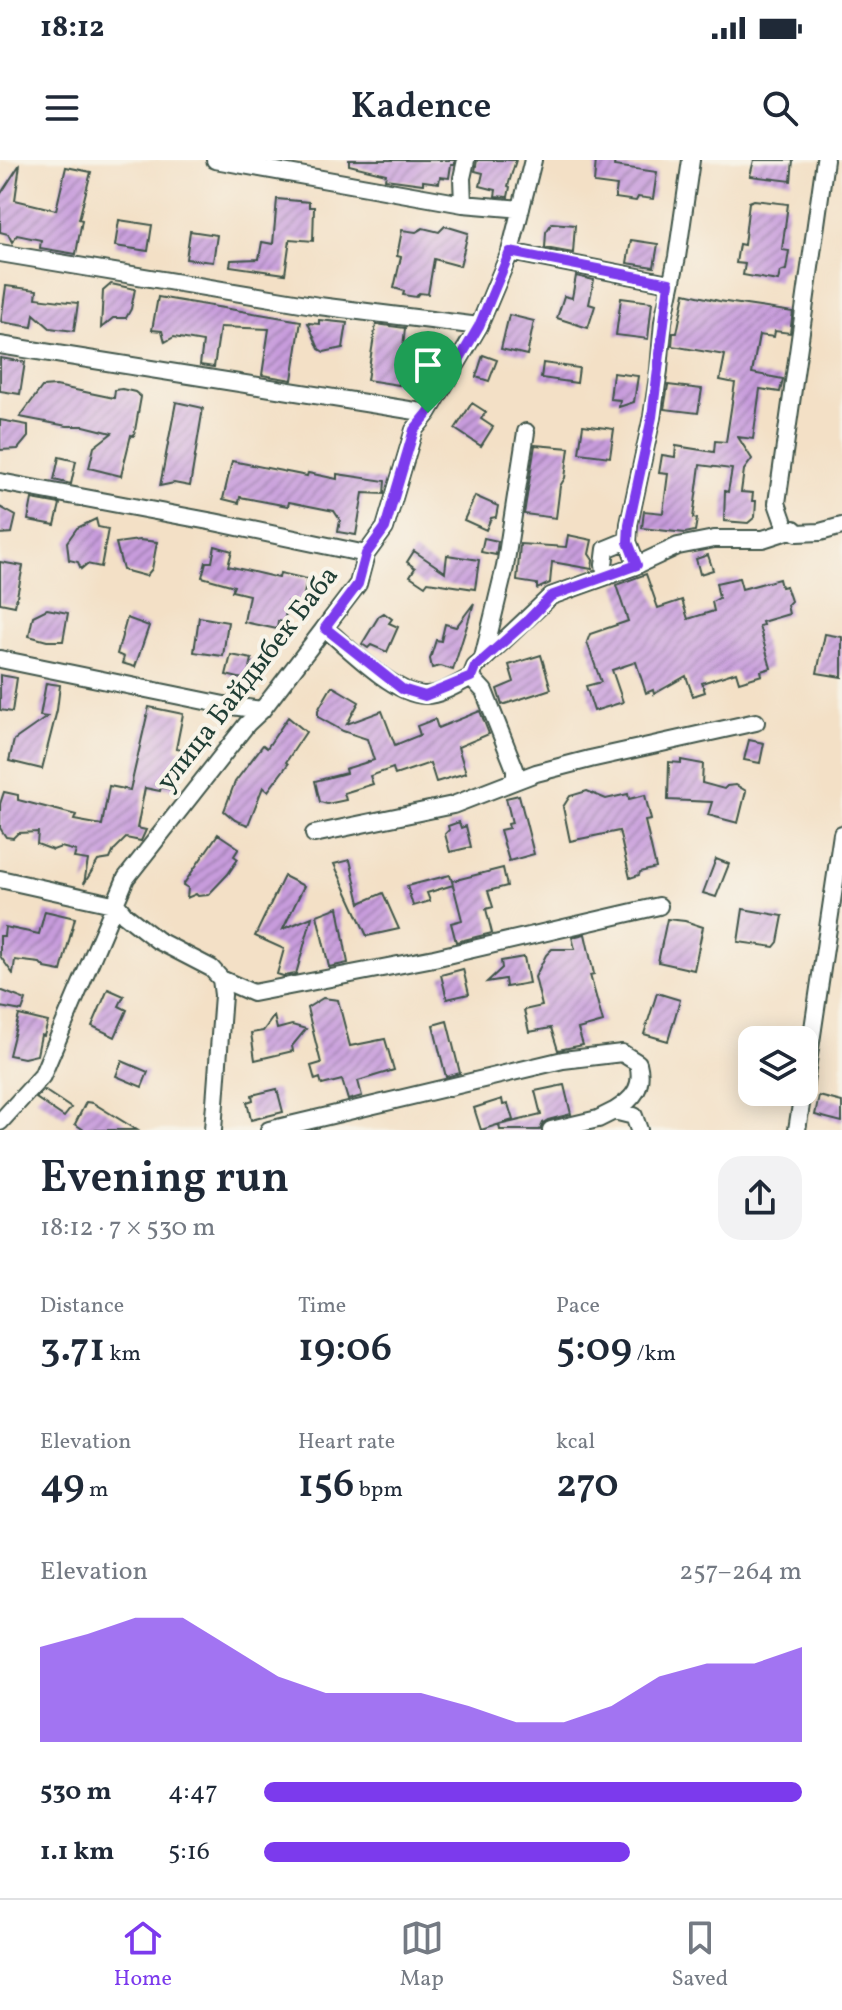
<!DOCTYPE html>
<html lang="en">
<head>
<meta charset="utf-8">
<style>
	:root { --surface:#fff; --page:#f2f2f3; --text:#1f2937; --muted:#747a83; --line:#e0e1e3; --accent:#7c3aed }
	body { margin:0; font-family:Vollkorn,serif; background:var(--page); color:var(--text); height:100vh; display:flex; flex-direction:column; font-size:30px; white-space:nowrap }
	* { box-sizing:border-box; margin:0 }
	p { font-size:26px; color:var(--muted) }
	.icon { flex:none; width:44px; height:44px; fill:none; stroke:currentColor; stroke-width:2; stroke-linecap:round; stroke-linejoin:round }
	.map { position:relative; height:970px; overflow:hidden }
	.side { display:flex; flex-direction:column; background:var(--surface); flex:1 }
	.side>* { flex:none }
	.controls { position:absolute; left:738px; top:866px; display:grid; gap:16px }
	.controls a { display:grid; place-items:center; width:80px; height:80px; border-radius:16px; background:var(--surface); box-shadow:0 4px 20px #0003; font-size:40px }
	.pin { position:absolute; display:grid; place-items:center; width:68px; height:68px; color:#fff; margin:-82px -34px; border-radius:50% 50% 50% 0; rotate:-45deg; box-shadow:0 0 8px #0007 }
	.pin .icon { rotate:45deg }
	.round { display:grid; place-items:center; flex:none; width:84px; height:84px; border-radius:24px; background:var(--page) }
	.overview { display:flex; align-items:center; justify-content:space-between; height:136px; padding:0 40px }
	h1 { font-size:44px; font-weight:600; line-height:60px }
	.figures { display:grid; grid-template-columns:repeat(3,1fr); gap:12px; height:136px; padding:8px 40px }
	.figures div { display:grid; align-content:center }
	.figures b { font-size:40px; font-weight:600 }
	.figures small { font-size:22px; font-weight:400 }
	.figures p { font-size:22px }
	.chart { height:224px; padding:16px 40px }
	.chart p { display:flex; justify-content:space-between }
	.chart svg { width:100%; height:144px; margin-top:8px; fill:var(--accent); opacity:.7 }
	ul { padding:0 40px; list-style:none; font-size:26px }
	li { display:grid; grid-template-columns:128px 96px 1fr; align-items:center; height:60px }
	li i { height:20px; border-radius:10px; background:var(--accent) }
	.status { display:flex; justify-content:space-between; align-items:center; height:56px; padding:0 40px; background:var(--surface); direction:ltr }
	.status svg { height:22px; fill:currentColor }
	header { display:flex; justify-content:space-between; align-items:center; height:104px; padding:0 40px; background:var(--surface); font-size:36px; font-weight:600 }
	.dock { display:flex; justify-content:space-around; align-items:center; height:112px; border-top:2px solid var(--line); background:var(--surface); font-size:22px; color:var(--muted) }
	.dock a { display:grid; justify-items:center; gap:4px }
	.dock .current { color:var(--accent) }
	.map>svg:first-child { display:block }
	.building { fill:url(#building-hatch) }
	.lines { fill:none; stroke-linecap:round; stroke-linejoin:round }
	.minor-casing { stroke:#3f554a; stroke-width:20 }
	.minor { stroke:#fff; stroke-width:16 }
	.route-casing { stroke:#fff; stroke-width:16 }
	.route { stroke:#7c3aed; stroke-width:10 }
	.labels { text-anchor:middle; dominant-baseline:central; stroke-width:8; stroke-linejoin:round; paint-order:stroke }
	.street-label { font-size:28px; fill:#1f3d34; stroke:#f7f3e8 }
</style>
</head>
<body>
<div class="status"><b>18:12</b><svg viewBox="0 0 49 12"><path d="M0 12V9h3v3zM5 12V6h3v6zM10 12V3h3v9zM15 12V0h3v12zM26 1h20v11H26zM47 4h2v5h-2z"/></svg></div>
<header><svg class="icon" aria-label="menu" viewBox="0 0 24 24"><path d="M4 6h16M4 12h16M4 18h16"/></svg>Kadence<svg class="icon" aria-label="search" viewBox="0 0 24 24"><circle cx="10" cy="10" r="6"/><path d="M15 15l6 6"/></svg></header>
<div class="map">
<svg width="842" height="970" viewBox="0 0 842 970">
	<defs>
		<pattern id="building-hatch" width="6" height="6" patternUnits="userSpaceOnUse" patternTransform="scale(2)"><rect width="6" height="6" fill="#c79bdc"/><path d="M-1 1l2-2M0 6l6-6M5 7l2-2" fill="none" stroke="#a180b3"/></pattern>
	</defs>
	<rect width="100%" height="100%" fill="#f7f3e8"/>
	<filter id="ink" filterUnits="userSpaceOnUse"><feTurbulence type="fractalNoise" baseFrequency=".0125" numOctaves="2"/><feDisplacementMap in="SourceGraphic" scale="16" xChannelSelector="R" yChannelSelector="G"/><feConvolveMatrix kernelMatrix="1 2 1 2 8 2 1 2 1" color-interpolation-filters="sRGB"/></filter>
	<filter id="wash" filterUnits="userSpaceOnUse"><feTurbulence type="fractalNoise" baseFrequency=".006" numOctaves="4" result="noise"/><feDisplacementMap in="SourceGraphic" scale="32" xChannelSelector="R" yChannelSelector="G"/><feGaussianBlur stdDeviation="1.8" result="paint"/><feColorMatrix in="noise" values="0 0 0 0 0 0 0 0 0 0 0 0 0 0 0 0 0 1.4 0 .05"/><feComposite in="paint" operator="in"/></filter>
	<g filter="url(#wash)">
		<rect width="100%" height="100%" fill="#f3e0c6"/>
		<g id="blocks">
			<path class="building" d="M349 0H455L454 5H451L449 18 440 17 439 23 423 21V24L385 19 386 14 349 5Z
				M477 0H516L508 26 510 27 508 37 495 36 496 30 480 26 483 13 475 11Z
				M596 0H615L614 6 657 12 653 39 638 37 636 41 615 38 617 26 594 23Z
				M754 0H793L791 21 750 16Z
				M20 4 15 40 56 50 66 7 91 12 79 59 82 60 76 94 40 88 41 80 17 75 12 82 8 74 0 72V35Z
				M277 39 309 42V47H314L313 81 290 79 285 114 230 106 231 100 259 99 262 82 273 84Z
				M754 40 788 44 782 90 789 91 786 110 780 112 778 121 743 115 745 104 736 103 739 84 744 85 749 42Z
				M119 60 152 65 148 91 115 86Z
				M552 63 575 65 573 93 545 88 546 72Z
				M445 66 468 73 460 106 434 99 428 134 419 133 416 137 403 135 404 131 394 128 401 97 397 96 402 70 416 72 423 68 439 72Z
				M190 71 217 75 213 102 186 99Z
				M631 80 658 84 654 107 627 103Z
				M576 116 594 120 589 144 595 146 588 168 557 158 564 136 572 138Z
				M111 124 135 129 131 149 126 158H113L101 168 103 131Z
				M6 126 37 130 36 138 78 143 74 171 50 168 34 154 32 167 1 162Z
				M685 133 719 141 793 152 790 173 775 171 774 177 759 175 752 213 783 219 780 232 760 229 753 279 738 277 752 299 744 310 741 332 753 333 752 341H756L755 357 748 363 724 361 725 331 728 332 732 309 700 305 693 358 697 359 695 371 685 373 642 368 644 351 663 353 668 314 659 313 662 295 675 297 676 286 714 292 715 281 726 282 735 223 720 220 725 195 672 186 673 173H677Z
				M158 137 301 161 292 220 262 215 269 169 220 167 214 207 200 205 203 182 174 177 165 182 162 171 152 170Z
				M621 138 652 142 648 179 616 175Z
				M509 155 534 161 527 195 501 189Z
				M319 160 347 163 343 188 324 192 319 189 308 163 319 164Z
				M376 164 405 168 399 225 367 220Z
				M483 195 497 200 489 221 476 217Z
				M0 198 25 202 20 234 0 231Z
				M543 203 579 208 577 223 541 218Z
				M613 213 638 216 634 242 619 247 620 240 610 239Z
				M668 225 702 229 698 253 664 249Z
				M56 226 114 238 115 230 122 229 135 232 141 237 134 276 131 275 121 316 89 308 94 287 112 273 84 266H67L20 257 42 227Z
				M176 242 203 248 190 326 174 323 160 326Z
				M472 243 486 252 481 259 493 267 481 286 455 269Z
				M0 260 28 265V277L18 289 0 290Z
				M583 265 614 269 610 297 579 293Z
				M535 285 569 288 565 318 560 326 556 358 524 354Z
				M59 297 76 301 71 324 54 320Z
				M232 301 307 316 308 313 337 319V314L385 321 384 334 363 333 356 375 338 372 340 360 334 351 289 342 288 346 240 337 239 343 223 339Z
				M475 336 498 346 496 357 491 358 486 370 464 360Z
				M32 339 60 344 55 365 28 360Z
				M0 347 16 356 12 373 0 374Z
				M96 359 98 367 108 369 101 407 87 404 81 409 78 402 69 400 67 382 77 368Z
				M568 375 592 380 589 394 593 400 592 409 552 402 550 423 537 429V424L517 421 520 384 566 387Z
				M484 378 498 381 496 395 481 392Z
				M139 380 157 382 152 409 146 416 123 410 116 383Z
				M215 386 232 391 228 406 279 418 280 413 307 419 302 445 288 442 284 462 278 461 277 469 244 462 249 435 232 431 234 426 202 417 206 402H212Z
				M414 391 445 412 447 395 479 400 475 429 428 422 425 426 410 416 415 408 407 402Z
				M708 395 713 410 700 414 696 399Z
				M0 402 23 406 15 446 0 443Z
				M646 414 658 448 682 440 688 459 714 451 712 442 719 438 716 423 739 418 742 429 779 419 781 427 786 426 791 441 787 445 789 454 762 462 763 465 759 466 771 508 761 511 762 515 739 522 736 512 702 523 705 532 693 536 686 516 654 534 653 530 646 533 636 502 612 510 623 542 594 551 586 526 601 522 587 482 590 474 628 461 616 425Z
				M474 443 453 510 441 506 432 508 430 499 436 480 441 481 445 464 456 467Z
				M47 449 68 453 63 481H47L29 476 33 456Z
				M384 453 392 459 389 463 398 467 387 492 371 485 368 488 362 484 379 456Z
				M199 457 228 462 223 496 194 492Z
				M127 458 149 466 135 507 122 503 124 497 117 494Z
				M825 474 842 477V517L817 513Z
				M231 495 252 499 247 520 226 515Z
				M541 495 551 529 502 545 497 529 514 522 509 505Z
				M0 515 17 518 12 552 0 550Z
				M46 523 60 525 57 550 42 609 9 601 14 580 47 557 40 556Z
				M332 526 359 542 347 564 382 551 395 585 420 575 417 566 435 559 438 568 480 551 489 574 458 587 466 613 436 622 430 603 395 615 393 608 370 616 373 624 344 633 346 640 327 644 320 642 315 621 346 613 345 609 374 600 367 579 343 571 318 557V550Z
				M149 547 183 554 176 589 191 591 189 604 181 603 175 630 161 627 160 631 145 628 137 668 146 670 141 681 126 678 114 690 110 699 98 701 84 724 88 700 74 698 76 691 61 687 53 690 37 684 38 672 18 673 13 678 6 677 0 668V644L4 632 18 635V640L76 655 74 660 102 665 109 626 130 630Z
				M288 557 306 572 286 602 288 604 268 631 263 627 248 665 235 660 224 651 235 622 263 585 267 588Z
				M749 580 764 583 760 603 744 600Z
				M681 600 703 604 702 623 724 629 727 626 736 625 746 631 738 663 708 655 712 642 668 640 669 602 681 603Z
				M587 631 606 639 628 634 629 639 645 635 651 660 645 661 656 708 640 712 639 715 630 718 619 671 570 681 563 647 570 636Z
				M519 635 534 694 509 701 500 670 509 668 508 664 512 663 506 638Z
				M459 662 461 668 466 666 471 687 450 692 445 674 449 670 448 666Z
				M218 674 239 688 234 696 238 699 228 714 208 735 198 736 196 734 187 738 188 728 183 725Z
				M716 699 729 704 716 737 703 733Z
				M350 700 360 743 383 733 399 769 367 776 334 704Z
				M503 708 507 726 488 731 493 747 486 749 492 773 456 782 451 763 462 760 452 721Z
				M450 715 453 725 427 733 430 741 413 746 407 726Z
				M284 716 304 726 283 769 312 757 296 814 283 816 277 814 284 789 255 776Z
				M338 747 348 803 329 807 317 755Z
				M743 749 783 756 778 782 774 787 738 782Z
				M45 751 75 758 61 811 45 808 40 803 15 800 13 814 0 796V776H4L5 767 39 774Z
				M667 759 685 761 703 767 694 810 658 802Z
				M585 774 594 814 590 815 603 862 578 869 583 885 558 890 551 868 529 872 524 850 542 846 535 817 546 795 552 789H575L572 777Z
				M524 797 529 823 506 827 505 819 487 822 502 808 501 801Z
				M463 809 469 834 447 839 441 815Z
				M108 829 124 836 119 846 127 850 115 877 92 866Z
				M0 830 26 840 22 851 0 847Z
				M657 833 680 840 668 881 644 874Z
				M323 838 338 840 350 886 385 879 394 910 358 921 362 936 348 940 342 920 322 925 320 918 315 920 311 906 321 903 307 848Z
				M19 855 48 862 44 876 41 875 37 895 24 898 9 895Z
				M274 856 277 869 292 865 306 869 292 886 293 891 255 900 251 873 263 871Z
				M447 861 460 913 446 917 433 865Z
				M122 901 148 912 142 927 116 916Z
				M564 925 571 954 548 960 543 963 540 970H500L499 965 541 955 535 931Z
				M277 929 283 952 251 960 247 942 253 940 252 935Z
				M44 930 71 948 64 957 36 938Z
				M819 936 842 942V962L815 955Z
				M502 939 503 945 508 944 513 960 481 970 474 948Z
				M86 942 93 943 137 970H84L75 964Z"/>
		</g>
	</g>
	<g filter="url(#ink)">
		<use href="#blocks" fill-opacity="0" stroke="#3f554a" stroke-width="2"/>
		<g class="lines">
			<g class="minor-casing">
				<path id="minor" d="M215 0 463 44 521 49
					M825 0 777 343 785 366 797 373 820 372 842 366
					M463 44 462 18 466 0
					M510 92 669 123
					M0 93 319 146 479 166
					M0 185 428 253
					M0 322 214 362 366 394
					M637 405 628 382 629 364 652 257 659 210 663 162 677 97 691 0
					M606 416 604 405 606 389 628 380
					M483 498 505 407 526 272
					M0 499 224 545 262 550
					M471 517 475 507 483 500 551 436 635 406 678 386 714 379H763L794 369
					M515 621 536 613 590 599 756 562
					M314 674 453 645 515 621V609L484 531 471 517C458 524 439 536 424 535 395 535 347 487 325 468
					M0 719 117 745 125 755 157 780 211 808 221 819 223 835 213 970
					M221 819 253 833 434 798 659 746
					M804 929 842 674
					M0 962 42 916 126 718 247 564 262 550 358 424 366 394 385 368 414 270 428 253 479 166 510 92 533 0
					M269 970 563 900 622 893 638 903C644 927 634 939 614 951
					M551 970 598 959 614 951 634 956 639 970
					M797 970 803 932"/>
			</g>
			<use href="#minor" class="minor"/>
		</g>
	</g>
	<g class="lines" filter="url(#ink)">
		<g class="route-casing">
			<path id="route" d="M510 92 669 123 652 257 629 364 628 382 637 405 551 436 526 462 483 500 475 507 471 517 425 536 402 529 325 468 358 424 366 394 385 368 414 270 428 253 479 166Z"/>
		</g>
		<use href="#route" class="route"/>
	</g>
	<g class="labels">
		<g class="street-label">
			<text transform="translate(248 519) rotate(-52)">улица Байдыбек Баба</text>
		</g>
	</g>
</svg>
<div class="controls">
<a><svg class="icon" aria-label="layers" viewBox="0 0 24 24"><path d="M12 4l9 5-9 5-9-5zM3 14l9 5 9-5"/></svg></a>
</div>
<div class="pin" style="left:428px;top:253px;background:#1e9e55"><svg class="icon" aria-label="arrive" viewBox="0 0 24 24"><path d="M6 21V4h12l-3 4 3 4H6"/></svg></div>
</div>
<section class="side">
<div class="overview"><div><h1>Evening run</h1><p>18:12 · 7 × 530 m</p></div><a class="round"><svg class="icon" aria-label="share" viewBox="0 0 24 24"><path d="M12 15V3M7 8l5-5 5 5M5 13v7h14v-7"/></svg></a></div>
<div class="figures">
<div><p>Distance</p><b>3.71<small> km</small></b></div>
<div><p>Time</p><b>19:06</b></div>
<div><p>Pace</p><b>5:09<small> /km</small></b></div>
</div>
<div class="figures">
<div><p>Elevation</p><b>49<small> m</small></b></div>
<div><p>Heart rate</p><b>156<small> bpm</small></b></div>
<div><p>kcal</p><b>270</b></div>
</div>
<div class="chart"><p><span>Elevation</span>257–264 m</p>
<svg viewBox="0 0 160 44" preserveAspectRatio="none"><path d="M0 44V15L10 11L20 6L30 6L40 15L50 24L60 29L70 29L80 29L90 33L100 38L110 38L120 33L130 24L140 20L150 20L160 15V44z"/></svg>
</div>
<ul>
<li><b>530 m</b>4:47<i style="width:100%"></i></li>
<li><b>1.1 km</b>5:16<i style="width:68%"></i></li>
</ul>
</section>
<nav class="dock">
<a class="current"><svg class="icon" aria-label="home" viewBox="0 0 24 24"><path d="M3 11l9-7 9 7M6 9v11h12V9"/></svg>Home</a>
<a><svg class="icon" aria-label="map" viewBox="0 0 24 24"><path d="M3 6l6-2 6 2 6-2v14l-6 2-6-2-6 2zM9 4v14M15 6v14"/></svg>Map</a>
<a><svg class="icon" aria-label="saved" viewBox="0 0 24 24"><path d="M7 4h10v16l-5-4-5 4z"/></svg>Saved</a>
</nav>
</body>
</html>
